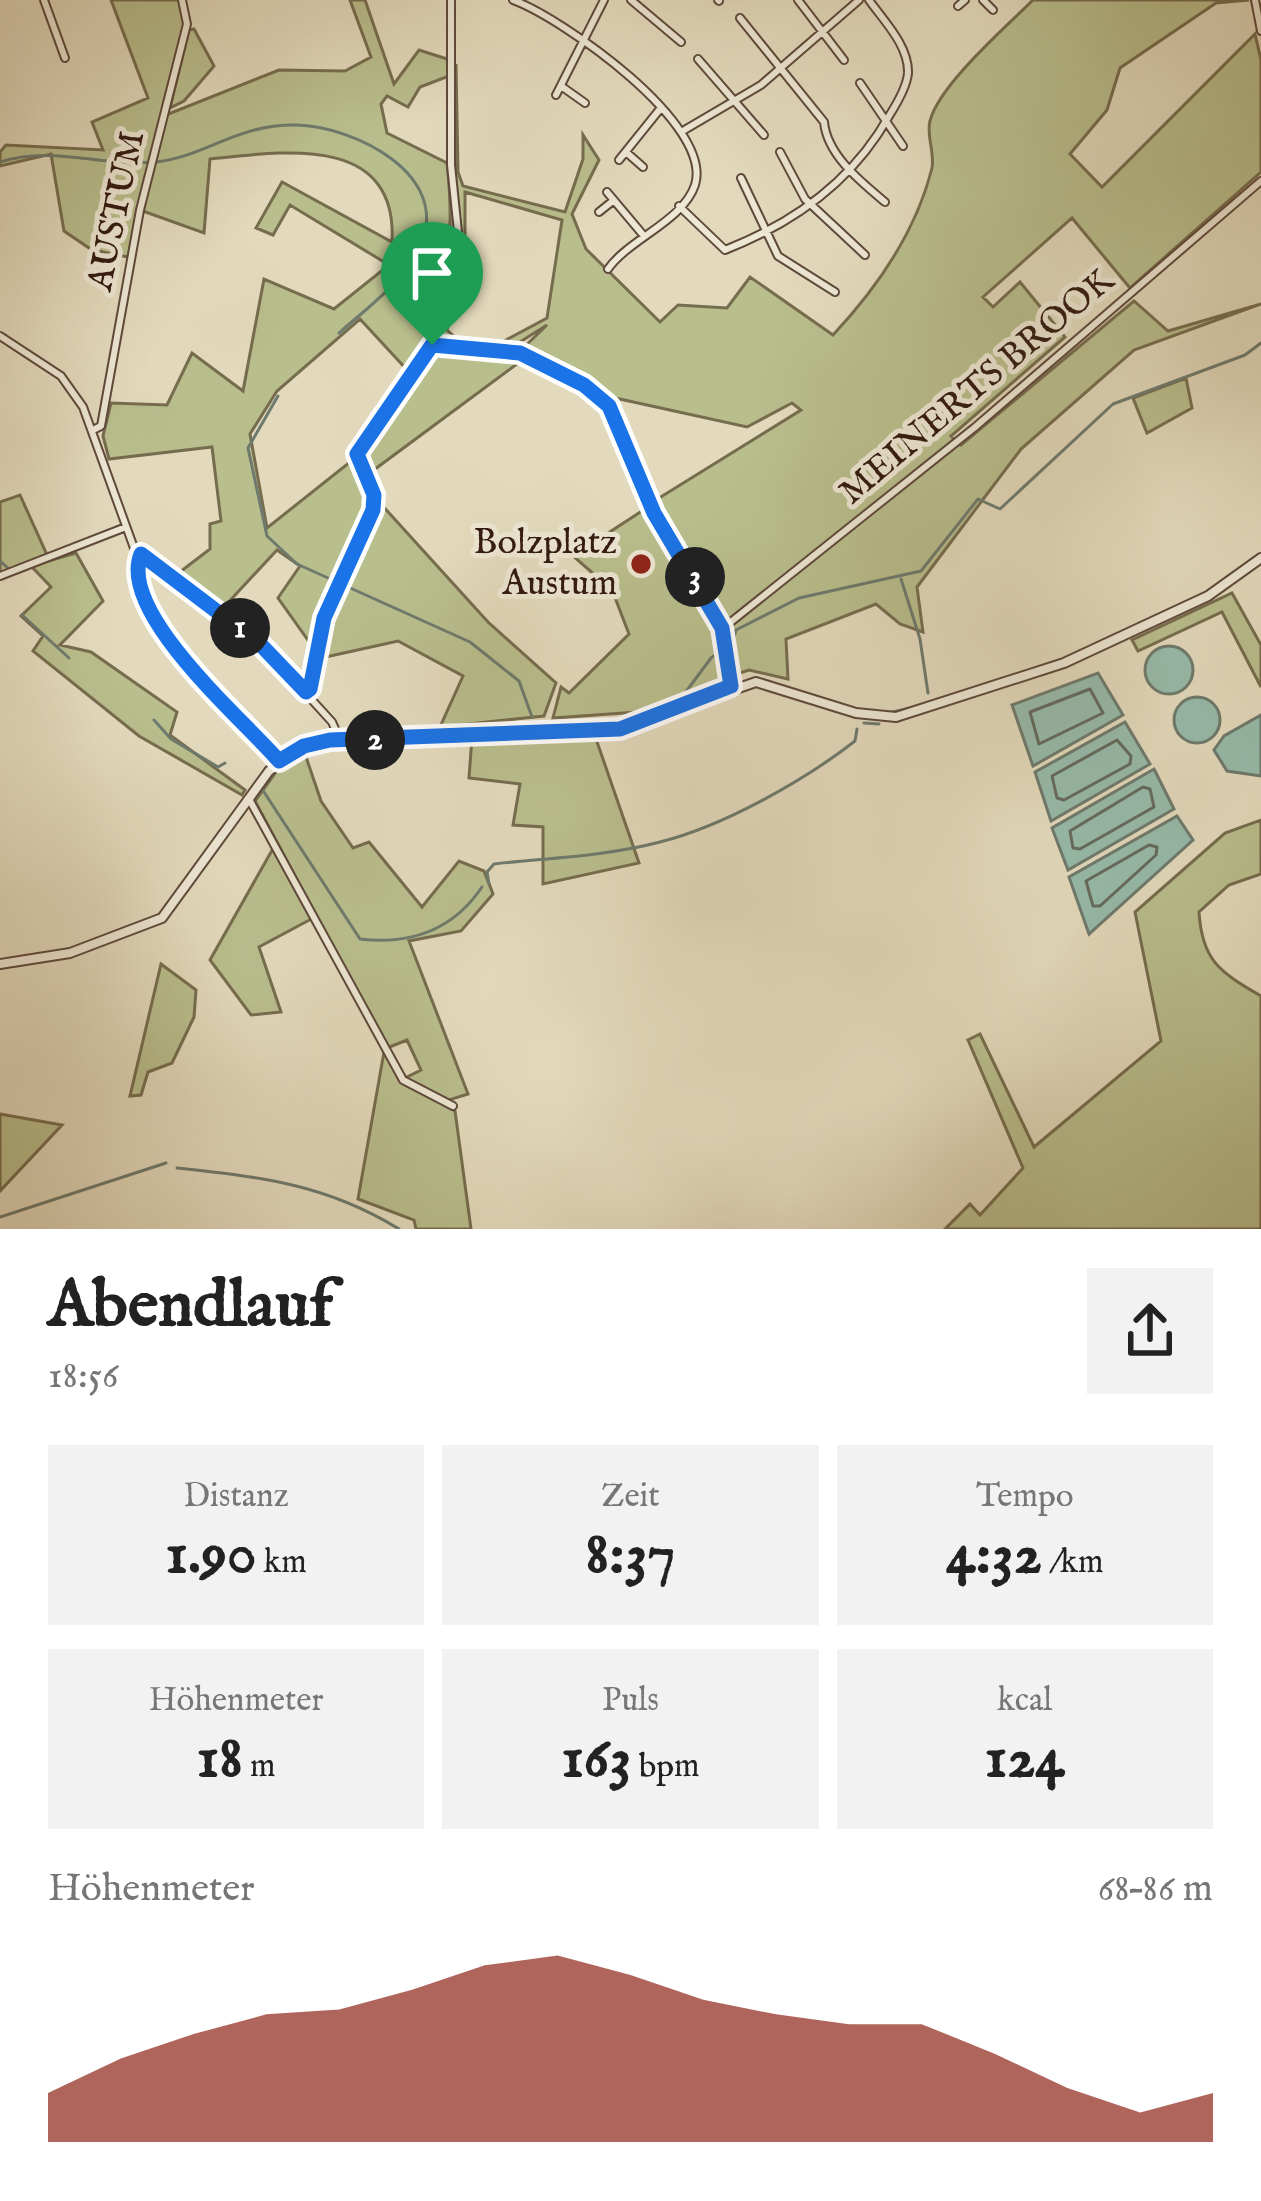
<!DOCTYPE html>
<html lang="de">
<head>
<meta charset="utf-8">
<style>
	:root { --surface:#fff; --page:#f2f2f2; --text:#222; --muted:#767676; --accent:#8f2418 }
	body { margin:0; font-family:"IM FELL English",serif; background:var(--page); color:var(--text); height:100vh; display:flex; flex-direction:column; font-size:45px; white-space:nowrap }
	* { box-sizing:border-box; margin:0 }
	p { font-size:39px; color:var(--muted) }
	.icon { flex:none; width:66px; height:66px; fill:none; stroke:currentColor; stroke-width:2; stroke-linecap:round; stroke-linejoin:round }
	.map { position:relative; height:1229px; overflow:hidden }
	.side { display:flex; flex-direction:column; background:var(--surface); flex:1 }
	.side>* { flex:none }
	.pin { position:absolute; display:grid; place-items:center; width:102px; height:102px; color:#fff; margin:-123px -51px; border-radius:50% 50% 50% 0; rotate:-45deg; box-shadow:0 0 12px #0007 }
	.pin .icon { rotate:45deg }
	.km { position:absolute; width:60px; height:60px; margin:-30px; border-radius:50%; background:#222; color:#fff; font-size:33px; line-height:60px; text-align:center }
	.round { display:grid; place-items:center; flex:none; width:126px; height:126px; border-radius:0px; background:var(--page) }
	.summary { display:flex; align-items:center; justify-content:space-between; height:204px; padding:0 48px }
	h1 { font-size:66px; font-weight:700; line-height:90px }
	.stats { display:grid; grid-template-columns:repeat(3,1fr); gap:18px; height:204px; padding:12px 48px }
	.stats div { display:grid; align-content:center; border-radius:0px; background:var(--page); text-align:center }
	.stats b { font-size:60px; font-weight:700 }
	.stats small { font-size:33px; font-weight:400 }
	.stats p { font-size:33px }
	.chart { height:336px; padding:24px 48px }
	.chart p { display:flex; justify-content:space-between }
	.chart svg { width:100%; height:216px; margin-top:12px; fill:var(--accent); opacity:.7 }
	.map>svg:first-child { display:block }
	.green { fill:#b9be8d; stroke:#766c4e; stroke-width:3; fill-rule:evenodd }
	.water { fill:#96bbab; stroke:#6e7a6d; stroke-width:3 }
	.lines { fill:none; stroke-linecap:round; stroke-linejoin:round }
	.shore { stroke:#646a5e; stroke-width:3 }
	.stream { stroke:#6e7a6d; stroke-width:3 }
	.minor-casing { stroke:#5e493b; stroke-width:10 }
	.tertiary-casing { stroke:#5e493b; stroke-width:12 }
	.minor { stroke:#ede7d4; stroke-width:6 }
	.tertiary { stroke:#ede7d4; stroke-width:8 }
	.route-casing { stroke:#fff; stroke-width:24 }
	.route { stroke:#1a73e8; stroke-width:15 }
	.poi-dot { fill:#8f2418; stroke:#ede7d4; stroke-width:4.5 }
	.labels { text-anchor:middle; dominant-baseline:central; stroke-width:10; stroke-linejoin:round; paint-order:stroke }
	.street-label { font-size:36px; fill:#321910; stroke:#ede7d4 }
	.poi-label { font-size:36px; fill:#321910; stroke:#ede7d4; text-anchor:end }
</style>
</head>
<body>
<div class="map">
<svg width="1261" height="1229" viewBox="0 0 1261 1229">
	<rect width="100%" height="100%" fill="#e3dabd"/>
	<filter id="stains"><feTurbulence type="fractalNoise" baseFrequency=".00167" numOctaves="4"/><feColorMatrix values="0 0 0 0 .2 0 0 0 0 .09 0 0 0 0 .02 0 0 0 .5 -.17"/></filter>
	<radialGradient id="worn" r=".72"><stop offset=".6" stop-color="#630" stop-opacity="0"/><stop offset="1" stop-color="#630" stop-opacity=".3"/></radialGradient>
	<path class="green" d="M111 0H182L187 24 166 115 279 70 345 71 371 57 350 0H365L394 84 419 50 447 59 449 76 420 87 408 107 387 96 381 104 387 133 447 163C455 236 450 308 409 372L360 319 277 391 250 434 267 528 350 462 371 499 318 624 315 650 278 598 300 566 277 550 223 608 176 575 210 549V524L221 521 212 447 109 459 103 436 111 403 167 405 192 353 243 391 264 279 334 309 389 265 290 205 273 235 256 228 282 182 392 242C398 134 285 151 210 159L204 233 140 210 128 257 92 250 64 231 51 154 0 166V152L6 145 103 150 92 122 148 98Z
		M1033 0H1249L1216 3 1120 68 1107 110 1070 154 1102 187 1255 34 1261 60V172L1130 288 1072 218 983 297 993 307 1020 282 1065 337 951 436 961 445 1134 301 1168 331 1261 304 1134 350 1021 449 917 587 923 632 900 624 876 604 786 639 788 679 749 670 731 676C732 607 680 561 651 503L801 410 792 403 747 427 615 398 611 403 579 377 521 350 547 325 512 347 439 342 461 233 455 168 456 64 458 172 463 186 565 212 583 159V135L599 160 572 214 586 249 660 322 678 305 727 308 750 277 833 335C877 288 916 232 932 168 935 153 926 135 930 121 939 85 1006 27 1033 0ZM465 192 562 220 547 318 504 341 460 342 447 330 465 241Z
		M194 29 214 66 184 101 170 108 189 30Z
		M432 350 525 358 367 475 359 454Z
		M1186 378 1192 408 1147 433 1133 398Z
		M20 495 47 555 0 574V502Z
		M380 503 488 622 556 683 544 716 440 727 463 676 398 641 321 658 324 626Z
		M648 507C676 565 731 610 727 680L638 712 553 718 561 687 569 693 629 634 612 590 573 556Z
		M76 553 103 601 60 645 91 652 177 712 170 735 245 790 242 795 139 736 33 651 43 636 21 616 51 587 31 566Z
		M1232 593 1261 645V687L1222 612 1138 651 1132 640Z
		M595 736 639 863 543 884V827L513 825 520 784 469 778 472 737Z
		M304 751 321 801 353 848 369 842 422 907 459 861 484 871 493 894 461 931 409 941 468 1094 449 1100 405 1078 421 1070 407 1040 387 1048 255 801 278 769Z
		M1261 820V874L1229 885 1199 912C1202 961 1220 972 1261 996V1229H945L970 1204 980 1215 1023 1168 968 1040 980 1034 1034 1147 1161 1041 1135 912 1225 833Z
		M275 845 315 917 259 947 281 1012 251 1015 210 960Z
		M161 964 196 990 194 1017 172 1063 148 1072 141 1095 130 1096Z
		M384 1052 402 1081 455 1111 471 1229H416L414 1220 358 1199Z
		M0 1114 62 1125 0 1191Z"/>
	<path class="water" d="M1145 670a24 24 0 1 1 48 0a24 24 0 1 1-48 0Z
		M1098 673 1123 715 1033 766 1012 705Z
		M1174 720a23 23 0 1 1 46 0a23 23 0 1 1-46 0Z
		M1261 715V776L1227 771 1214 750 1224 736Z
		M1125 722 1150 764 1051 821 1035 772Z
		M1154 769 1174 809 1068 870 1052 828Z
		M1177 816 1193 840 1089 934 1069 877Z"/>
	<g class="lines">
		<path class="shore" d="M1090 689 1103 713 1039 744 1030 712Z
			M1117 740 1131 756 1130 764 1064 800 1057 798 1052 776Z
			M1143 787 1150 789 1154 807 1080 849 1073 848 1070 831Z
			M1149 845 1157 847 1156 855 1100 906H1093L1086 881Z"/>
		<path class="stream" d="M0 162C55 145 99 167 155 162 205 157 236 124 296 125 354 126 453 175 420 246 403 283 368 307 339 333
			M278 396 248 448 267 536 297 564 470 642 519 681 532 717
			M0 561 9 569
			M901 579 920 639 928 693
			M22 615 69 658
			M685 693 711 658 732 643 736 630 799 598 921 571 978 499 1000 509 1113 404 1245 355 1261 343
			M888 713 920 706
			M154 720 171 739 218 767 225 763
			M864 723 879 724
			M531 724H537
			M551 725 624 723 677 702
			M262 789 360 939C411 945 453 930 482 887
			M489 884 487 872 494 864C548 858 607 856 660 842 724 826 805 780 855 741L857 729
			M177 1168C261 1177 326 1184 399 1229
			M0 1217 166 1163"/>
		<g class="minor-casing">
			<path id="minor" d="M44 0 65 58
				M513 0C562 18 714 124 695 185 683 221 629 239 608 269
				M631 0 681 42
				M718 0 719 1
				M798 0 844 60
				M983 0 993 10
				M1255 0 1261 31
				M958 6 965 0
				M740 18 824 122C827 155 861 182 885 202
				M698 59 764 135
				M860 83 903 146
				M561 86 585 103
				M556 95 604 0
				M681 132 761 85 859 0
				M626 152 643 167
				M780 152 805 199 865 255
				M619 160 660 109
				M741 178 778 256 835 292
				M607 192 644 236
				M679 206 725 250C794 223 852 182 889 116 896 105 907 87 908 73 909 46 884 21 869 0
				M599 212 614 200
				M0 336 61 376 83 407 134 548 260 643 332 722 340 740
				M432 345 521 353 583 385 609 406 654 513 722 629 731 686
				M93 430 101 426 140 210 187 24 182 0
				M141 554C117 614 244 719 279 761
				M0 576 126 527
				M722 629 974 428 1261 181
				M306 692 324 618 373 510C376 488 355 475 357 454L432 345 458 232 451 165V0
				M249 799 403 1080 453 1106"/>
		</g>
		<g class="tertiary-casing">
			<path id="tertiary" d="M0 964 70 953 162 918 269 771 304 746 483 731 619 729 756 682 856 713 896 717 1064 663 1208 596 1261 558"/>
		</g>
		<use href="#minor" class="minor"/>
		<use href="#tertiary" class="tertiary"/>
	</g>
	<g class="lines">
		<g class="route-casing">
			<path id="route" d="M432 345 520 353 584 385 609 406 654 513 722 628 731 686 620 729 330 740 304 746 279 761C244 720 117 613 141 554L260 644 306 692 310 689 324 618 373 510 374 495 357 454Z"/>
		</g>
		<use href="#route" class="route"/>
	</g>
	<circle class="poi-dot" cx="641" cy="564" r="12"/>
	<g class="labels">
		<g class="street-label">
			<text transform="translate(117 211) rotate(-78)">AUSTUM</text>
			<text transform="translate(977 387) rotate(-40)">MEINERTS BROOK</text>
		</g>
		<g class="poi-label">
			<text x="617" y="543">Bolzplatz<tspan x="617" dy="41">Austum</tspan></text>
		</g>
	</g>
	<rect width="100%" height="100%" filter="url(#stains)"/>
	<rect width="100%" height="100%" fill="url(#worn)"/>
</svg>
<div class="pin" style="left:432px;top:345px;background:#1e9e55"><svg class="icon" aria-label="arrive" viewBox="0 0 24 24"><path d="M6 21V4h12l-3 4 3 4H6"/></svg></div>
<b class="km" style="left:240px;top:628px">1</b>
<b class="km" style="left:375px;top:740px">2</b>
<b class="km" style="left:695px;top:577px">3</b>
</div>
<section class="side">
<div class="summary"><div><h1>Abendlauf</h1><p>18:56</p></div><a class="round"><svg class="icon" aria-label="share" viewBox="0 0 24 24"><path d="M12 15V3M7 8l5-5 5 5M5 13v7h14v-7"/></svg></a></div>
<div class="stats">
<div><p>Distanz</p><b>1.90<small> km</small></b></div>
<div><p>Zeit</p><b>8:37</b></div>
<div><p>Tempo</p><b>4:32<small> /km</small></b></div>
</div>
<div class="stats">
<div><p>Höhenmeter</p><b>18<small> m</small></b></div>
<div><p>Puls</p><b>163<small> bpm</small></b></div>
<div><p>kcal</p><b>124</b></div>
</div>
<div class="chart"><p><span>Höhenmeter</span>68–86 m</p>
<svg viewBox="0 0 160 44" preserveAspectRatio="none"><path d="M0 44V34L10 27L20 22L30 18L40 17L50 13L60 8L70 6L80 10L90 15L100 18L110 20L120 20L130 26L140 33L150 38L160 34V44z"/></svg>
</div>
</section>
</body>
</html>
